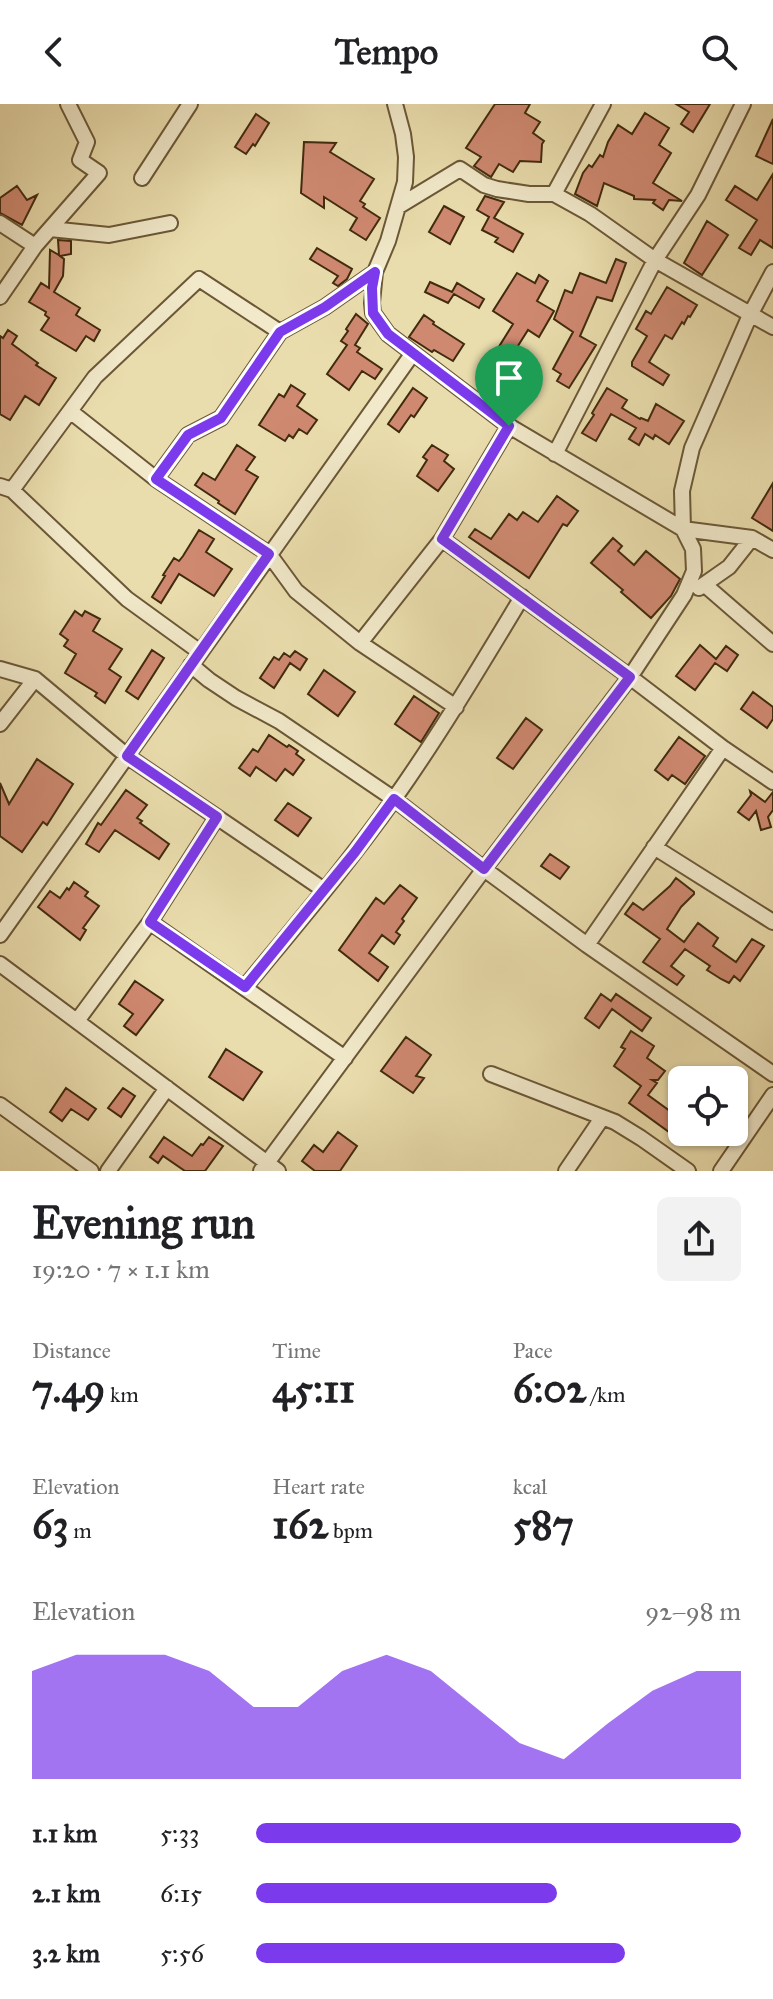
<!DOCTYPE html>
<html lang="en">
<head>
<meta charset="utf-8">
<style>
	:root { --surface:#fff; --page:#f2f2f2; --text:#202124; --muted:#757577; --accent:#7c3aed }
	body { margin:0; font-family:"IM FELL Great Primer",serif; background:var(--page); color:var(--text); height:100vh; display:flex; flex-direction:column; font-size:30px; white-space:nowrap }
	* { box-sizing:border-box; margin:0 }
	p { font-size:26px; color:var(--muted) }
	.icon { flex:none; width:44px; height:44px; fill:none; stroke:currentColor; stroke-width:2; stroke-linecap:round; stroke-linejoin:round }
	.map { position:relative; height:1067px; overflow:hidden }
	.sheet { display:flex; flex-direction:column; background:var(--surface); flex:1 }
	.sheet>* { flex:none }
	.fabs { position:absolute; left:668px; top:962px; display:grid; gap:16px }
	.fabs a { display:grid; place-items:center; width:80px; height:80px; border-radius:12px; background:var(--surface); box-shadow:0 2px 6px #0004; font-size:40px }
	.pin { position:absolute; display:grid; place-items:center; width:68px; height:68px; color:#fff; margin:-82px -34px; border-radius:50% 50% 50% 0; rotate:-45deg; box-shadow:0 0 8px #0007 }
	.pin .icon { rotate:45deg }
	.round { display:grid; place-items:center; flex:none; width:84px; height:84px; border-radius:12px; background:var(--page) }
	.head { display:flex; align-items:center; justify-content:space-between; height:136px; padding:0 32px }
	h1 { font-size:44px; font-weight:700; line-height:60px }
	.stats { display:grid; grid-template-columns:repeat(3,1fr); gap:12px; height:136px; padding:8px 32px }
	.stats div { display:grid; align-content:center }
	.stats b { font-size:40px; font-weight:700 }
	.stats small { font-size:22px; font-weight:400 }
	.stats p { font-size:22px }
	.chart { height:224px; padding:16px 32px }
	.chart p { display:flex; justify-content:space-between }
	.chart svg { width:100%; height:144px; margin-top:8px; fill:var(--accent); opacity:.7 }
	ul { padding:0 32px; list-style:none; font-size:26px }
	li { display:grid; grid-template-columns:128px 96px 1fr; align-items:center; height:60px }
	li i { height:20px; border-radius:10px; background:var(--accent) }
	header { display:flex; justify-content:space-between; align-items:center; height:104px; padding:0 32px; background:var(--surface); font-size:36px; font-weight:700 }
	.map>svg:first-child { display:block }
	.building { fill:#cf8971; stroke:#412a0e; stroke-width:2 }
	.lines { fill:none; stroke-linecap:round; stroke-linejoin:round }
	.minor-casing { stroke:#6b5736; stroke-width:18 }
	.minor { stroke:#f1e9ca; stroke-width:14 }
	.route-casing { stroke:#fff; stroke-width:16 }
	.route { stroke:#7c3aed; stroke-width:10 }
</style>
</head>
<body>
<header><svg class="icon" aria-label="back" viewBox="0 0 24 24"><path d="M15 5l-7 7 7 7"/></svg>Tempo<svg class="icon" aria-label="search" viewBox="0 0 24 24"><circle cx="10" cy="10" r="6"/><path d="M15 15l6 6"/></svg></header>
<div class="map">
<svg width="773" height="1067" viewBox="0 0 773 1067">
	<rect width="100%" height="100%" fill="#eaddad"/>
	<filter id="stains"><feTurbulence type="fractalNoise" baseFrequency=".0025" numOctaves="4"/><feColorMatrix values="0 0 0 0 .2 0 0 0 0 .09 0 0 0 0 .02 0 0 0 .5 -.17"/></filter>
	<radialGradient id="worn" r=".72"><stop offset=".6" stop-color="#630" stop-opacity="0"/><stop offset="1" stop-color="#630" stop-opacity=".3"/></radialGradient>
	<path class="building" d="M495 0H530L525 9 540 18 533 29 544 37 542 40 541 58 520 57 513 68 499 60 491 73 474 62 481 53 466 44Z
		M676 0H710L693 28 681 20 689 8Z
		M645 9 669 24 659 41 671 49 653 79 682 97 669 96 663 106 653 99 655 96 634 95V92L604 79 597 102 575 90 583 69 589 61 592 63 600 51 603 53 608 38 618 21 632 30Z
		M256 10 269 19 255 42 253 40 246 50 235 43Z
		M773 15V60L756 52Z
		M304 38 336 39 330 48 374 75 360 97 365 100 363 103 380 114 366 136 350 126 357 114 324 93V104L301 89Z
		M773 70V144L760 136 751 151 739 144 757 116 726 96 735 82 757 96Z
		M17 82 27 96 37 91 22 121 0 109V94Z
		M485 92 504 98 494 114 523 130 513 148 495 138 498 134 482 126 489 113 477 106Z
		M444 102 464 113 450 140 429 128Z
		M707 117 728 131 702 171 684 159Z
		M58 136 71 137V150L60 152 64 155 63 172 54 188 80 204 76 211 100 226 94 237 86 232 76 247 41 226 49 214 45 211 46 208 29 198 41 179 49 184 50 146 59 151Z
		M317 144 352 165 347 175 338 182 333 179 338 172 310 155Z
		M616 155 626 159 612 197 597 193 580 232 596 241 569 284 557 277 561 270 553 265 573 228 554 215 565 186 572 189 580 169 606 179Z
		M517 169 535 179 539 171 548 177 537 197 554 207 539 233 528 226 516 245 536 258 514 291 482 270 513 220 493 207Z
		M430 178 452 188 457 179 484 195 479 204 454 190 448 199 425 188Z
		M667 183 697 201 690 213 688 212 684 220 682 218 672 235 665 231 649 258 669 271 663 281 632 262V258L647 232 636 225 646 207 651 210Z
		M356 210 368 220 355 241 360 244 357 248 382 265 375 275 362 267 349 286 327 270 347 241 341 237 348 227 346 225Z
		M424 211 434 218 433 220 464 240 453 257 434 246 432 248 409 233Z
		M8 226 17 232 12 240 38 259 36 261 56 274 39 301 25 292 10 316 0 310V232L3 234Z
		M291 281 305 290 297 302 317 316 307 330 299 325 293 334 289 331 285 337 259 321 279 290 284 293Z
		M413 284 427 294 414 313 411 311 399 328 388 320Z
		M607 284 627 296 622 304 640 315 641 314 648 317 656 300 684 317 669 340 655 331 653 335 645 330 639 341 629 335 636 324 611 310 596 337 582 329 594 311 592 309Z
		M237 341 255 353 246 366 258 373 235 410 218 399 219 397 195 381 203 369 215 376Z
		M432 341 448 351 444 357 454 365 438 387 417 372 427 356 423 353Z
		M773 379V427L752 414Z
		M557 392 578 407 567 422 563 420 529 474 469 433 475 425 491 435 509 410 517 416 523 408 538 418Z
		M199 426 214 435 206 448 232 465 214 492 179 470 161 499 152 493 165 472 163 471 174 454 179 457 183 452Z
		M613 434 622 442 618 447 634 461 646 447 680 475 671 492 651 514 621 488 623 486 591 459Z
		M75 507 82 512 85 507 100 515 93 527 122 545 109 565 121 573 105 599 95 592 97 589 65 569 76 550 64 542 68 536 60 530Z
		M700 541 716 555 726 542 738 551 727 567 715 559 695 586 676 572Z
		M152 546 164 554 138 595 126 587Z
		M295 547 307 555 300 566 290 559 274 584 260 574 274 553 279 556 284 549 290 553Z
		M324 566 355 588 338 612 308 590Z
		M753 588 773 603V615L767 624 741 605Z
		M414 592 439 609 421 638 395 620Z
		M526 614 542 626 513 665 497 654Z
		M269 631 287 643 289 641 298 647 296 650 304 656 293 671 285 665 276 677 256 663 250 672 239 664 253 645 258 648Z
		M679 633 705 652 685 680 672 671 668 676 655 666Z
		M37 655 73 680 47 721 43 718 22 748 0 732V679L9 700Z
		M126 686 147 701 137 714 142 717 140 719 169 740 159 755 115 726 99 748 86 740 98 719 101 721Z
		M750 687 765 698 773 688V706L768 713 771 723 761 726 756 707 749 716 738 708 751 691Z
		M288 699 311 714 298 732 275 716Z
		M550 750 569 763 560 775 541 762Z
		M676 774 694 788V790L681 803 667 825 684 838 698 819 718 834 713 842 736 858 752 835 764 842 740 877 734 872 729 879 721 875 707 866 710 862 685 845 671 862 684 872 677 881 643 858 660 835 625 810 633 799 643 806 670 782Z
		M74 778 88 788 85 792 99 802 83 824 86 826 80 836 38 803 50 787 60 794 67 784 69 786Z
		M400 781 417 794 402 815 404 817 396 828 400 831 394 840 382 831 369 849 388 863 378 877 339 846 376 794 384 800Z
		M135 877 163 896 136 931 124 922 133 910 119 900Z
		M601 890 611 897 616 890 651 914 642 927 612 905 599 924 585 914Z
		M631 927 654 942 647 954 665 967 658 976H652L657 979 648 991 670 1007 682 990V1010L669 1028 629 999 641 982 614 962 625 945 621 943Z
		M406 933 431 951 416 972 424 974 413 989 381 967Z
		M226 945 262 968 243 996 209 973Z
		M66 984 96 1005 88 1016 71 1005 62 1017 50 1008Z
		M123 984 135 992 121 1013 108 1004Z
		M338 1028 357 1042 340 1067H315L302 1057 314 1041 323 1048Z
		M164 1033 192 1052 201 1040 203 1041 209 1033 223 1042 205 1067H185L163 1052 158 1059 150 1053Z"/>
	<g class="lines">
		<g class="minor-casing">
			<path id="minor" d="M395 0 403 30 406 53 405 78 388 137 375 168 372 199 373 209 388 230 509 322 683 425 752 434 773 446
				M142 74 190 0
				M554 90 603 0
				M399 102 460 65 484 81 497 85 529 90H554L590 110 655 156 773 223
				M0 119 35 142
				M50 125 109 131 170 119
				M0 193 35 142 99 69 80 56 87 38 68 0
				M70 307 156 375 269 450 296 487 360 539 456 603
				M555 350 655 156 698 91 743 0
				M156 375 188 331 221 314 280 228
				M0 382 12 386 127 495 200 548
				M12 386 95 273 199 175 280 228 325 203 375 168
				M442 435 630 573 723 644 773 678
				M705 481 773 540
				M699 484 729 463 752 434
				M360 539 442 435 509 322
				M191 561 209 576 236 594 279 617 394 695 484 765 587 841 773 970
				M0 565 35 575 127 652 324 786
				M0 620 35 575
				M654 743 773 818
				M150 818 345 954
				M0 831 413 249
				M587 841 723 644
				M0 860 278 1067
				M245 883C296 821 348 760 394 695 440 630 481 561 522 493
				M77 917 150 818 217 713
				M491 970 615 1018 641 1034 688 1067
				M0 1001 91 1067
				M108 1067 167 984
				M261 1067 484 765 630 573 684 491 694 467 693 445 683 425 682 387 692 344 750 211 773 168
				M566 1067 602 1014
				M721 1067 773 991"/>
		</g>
		<use href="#minor" class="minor"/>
	</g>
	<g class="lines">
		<g class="route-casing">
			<path id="route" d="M375 168 372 184 373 209 388 230 509 322 442 435 630 573 484 765 394 695 355 748 245 883 150 818 217 713 127 652 269 450 156 375 188 331 221 314 280 228 325 203Z"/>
		</g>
		<use href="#route" class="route"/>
	</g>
	<rect width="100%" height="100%" filter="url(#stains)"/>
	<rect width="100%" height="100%" fill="url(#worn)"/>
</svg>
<div class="fabs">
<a><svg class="icon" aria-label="locate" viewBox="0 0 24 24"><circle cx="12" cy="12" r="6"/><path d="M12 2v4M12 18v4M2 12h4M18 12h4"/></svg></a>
</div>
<div class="pin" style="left:509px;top:322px;background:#1e9e55"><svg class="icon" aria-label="arrive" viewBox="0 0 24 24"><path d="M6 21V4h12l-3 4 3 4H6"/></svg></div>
</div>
<section class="sheet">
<div class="head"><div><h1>Evening run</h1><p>19:20 · 7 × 1.1 km</p></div><a class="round"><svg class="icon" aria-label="share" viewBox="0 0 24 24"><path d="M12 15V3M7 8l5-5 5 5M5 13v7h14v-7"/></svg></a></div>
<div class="stats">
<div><p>Distance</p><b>7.49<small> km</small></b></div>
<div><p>Time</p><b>45:11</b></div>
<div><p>Pace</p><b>6:02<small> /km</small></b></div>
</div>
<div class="stats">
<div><p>Elevation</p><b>63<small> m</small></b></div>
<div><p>Heart rate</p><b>162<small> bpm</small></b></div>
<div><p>kcal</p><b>587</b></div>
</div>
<div class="chart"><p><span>Elevation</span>92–98 m</p>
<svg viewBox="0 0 160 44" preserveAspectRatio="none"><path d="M0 44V11L10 6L20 6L30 6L40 11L50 22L60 22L70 11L80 6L90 11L100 22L110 33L120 38L130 27L140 17L150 11L160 11V44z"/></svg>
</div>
<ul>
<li><b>1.1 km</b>5:33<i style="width:100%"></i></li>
<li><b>2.1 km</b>6:15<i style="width:62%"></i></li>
<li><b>3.2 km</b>5:56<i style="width:76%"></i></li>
</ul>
</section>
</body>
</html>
